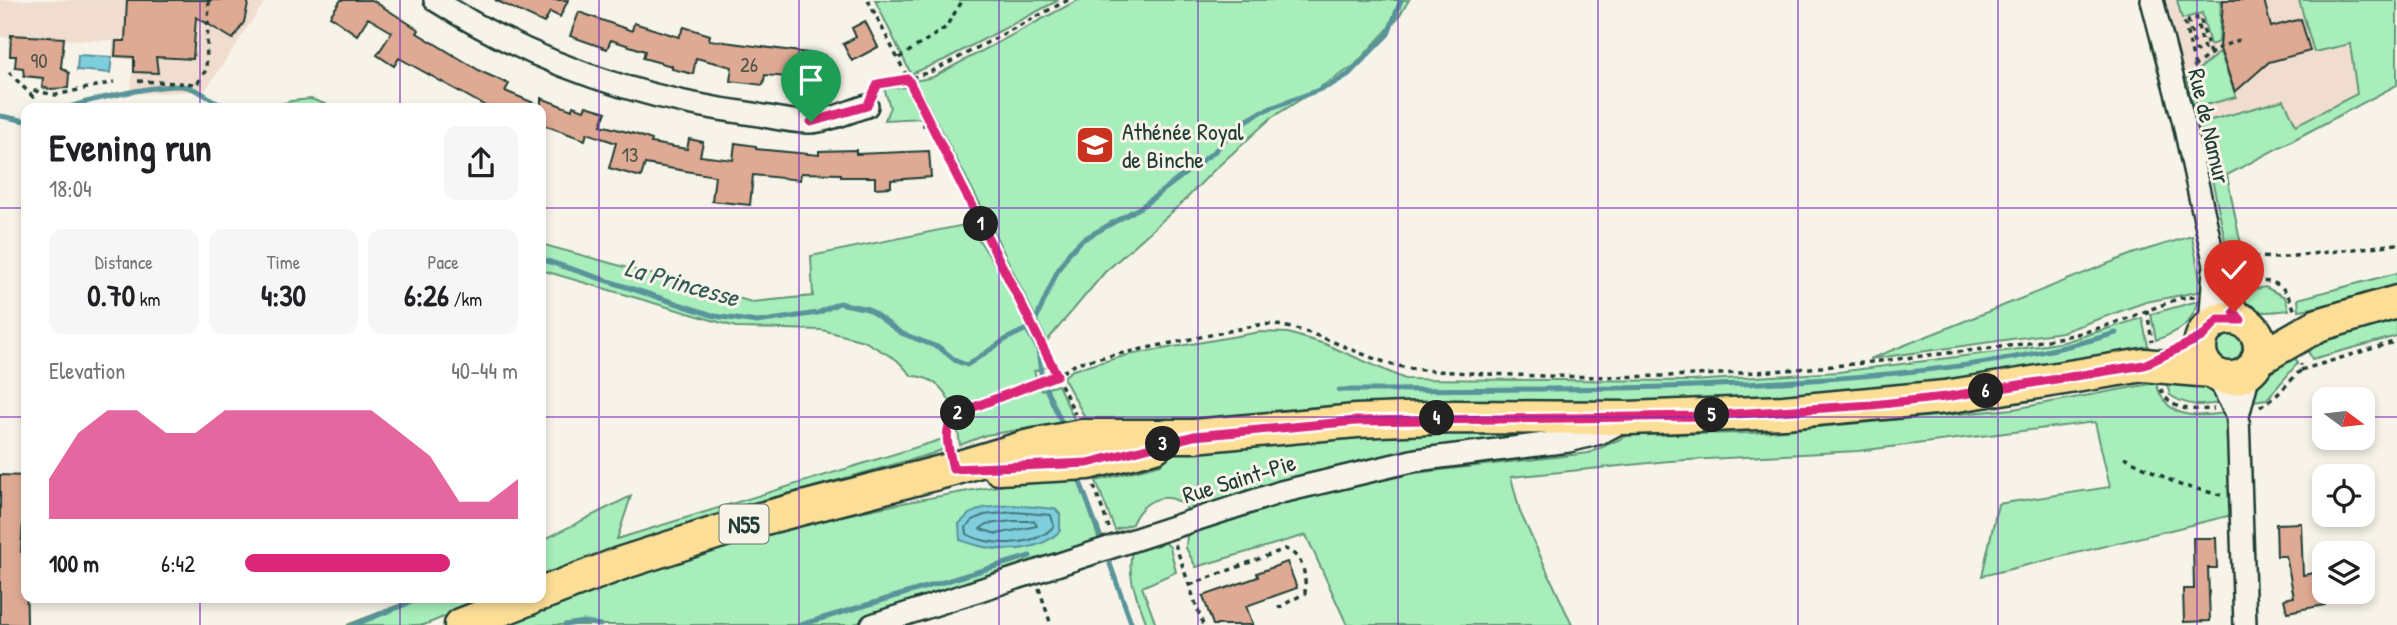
<!DOCTYPE html>
<html lang="en">
<head>
<meta charset="utf-8">
<style>
	:root { --surface:#fff; --page:#f6f6f6; --text:#202124; --muted:#757577; --accent:#db2777 }
	body { margin:0; font-family:"Patrick Hand",sans-serif; background:var(--page); color:var(--text); height:100vh; display:flex; flex-direction:column; font-size:26px; white-space:nowrap }
	* { box-sizing:border-box; margin:0 }
	p { font-size:23px; color:var(--muted) }
	.icon { flex:none; width:38px; height:38px; fill:none; stroke:currentColor; stroke-width:2; stroke-linecap:round; stroke-linejoin:round }
	.map { position:relative; flex:1; overflow:hidden }
	.side { position:absolute; left:21px; top:103px; width:525px; height:500px; display:flex; flex-direction:column; background:var(--surface); border-radius:14px; box-shadow:0 4px 10px #0003 }
	.side>* { flex:none }
	.needle { width:46px; rotate:105deg }
	.controls { position:absolute; left:2312px; top:387px; display:grid; gap:14px }
	.controls a { display:grid; place-items:center; width:63px; height:63px; border-radius:14px; background:var(--surface); box-shadow:0 4px 10px #0003; font-size:35px }
	.pin { position:absolute; display:grid; place-items:center; width:60px; height:60px; color:#fff; margin:-72px -30px; border-radius:50% 50% 50% 0; rotate:-45deg; box-shadow:0 0 7px #0007 }
	.pin .icon { rotate:45deg }
	.km { position:absolute; width:35px; height:35px; margin:-18px; border-radius:50%; background:#222; color:#fff; font-size:19px; line-height:35px; text-align:center }
	.round { display:grid; place-items:center; flex:none; width:74px; height:74px; border-radius:14px; background:var(--page) }
	.headline { display:flex; align-items:center; justify-content:space-between; height:119px; padding:0 28px }
	h1 { font-size:38px; font-weight:800; line-height:52px }
	.stats { display:grid; grid-template-columns:repeat(3,1fr); gap:10px; height:119px; padding:7px 28px }
	.stats div { display:grid; align-content:center; border-radius:14px; background:var(--page); text-align:center }
	.stats b { font-size:30px; font-weight:800 }
	.stats small { font-size:19px; font-weight:400 }
	.stats p { font-size:19px }
	.chart { height:196px; padding:14px 28px }
	.chart p { display:flex; justify-content:space-between }
	.chart svg { width:100%; height:126px; margin-top:7px; fill:var(--accent); opacity:.7 }
	ul { padding:0 28px; list-style:none; font-size:23px }
	li { display:grid; grid-template-columns:112px 84px 1fr; align-items:center; height:52px }
	li i { height:18px; border-radius:9px; background:var(--accent) }
	.map>svg:first-child { display:block }
	.built { fill:#f0ddcf }
	.green { fill:#a7eebb; stroke:#639678; stroke-width:2 }
	.water { fill:#7fcedd; stroke:#599499; stroke-width:2 }
	.lines { fill:none; stroke-linecap:round; stroke-linejoin:round }
	.shore { stroke:#457778; stroke-width:2 }
	.stream { stroke:#599499; stroke-width:5 }
	.building { fill:#dfaa94; stroke:#1f3d34; stroke-width:2 }
	.street-casing { stroke:#1f3d34; stroke-width:26 }
	.primary-casing { stroke:#1f3d34; stroke-width:37 }
	.path { stroke:#1f3d34; stroke-width:3.5; stroke-dasharray:5 5; stroke-linecap:butt }
	.street { stroke:#f7f3e8; stroke-width:21 }
	.primary { stroke:#fcde96; stroke-width:32 }
	.route-casing { stroke:#fff; stroke-width:14 }
	.route { stroke:#db2777; stroke-width:9 }
	.grid { fill:none; stroke:#7b2cbf; stroke-width:2; stroke-opacity:0.55 }
	.labels { text-anchor:middle; dominant-baseline:central; stroke-width:6; stroke-linejoin:round; paint-order:stroke }
	.number-label { font-size:21px; fill:#4f584c }
	.shield { fill:#f7f3e8; stroke:#60746a; stroke-width:2 }
	.shield-label { font-size:23px; font-weight:bold; fill:#1f3d34 }
	.street-label { font-size:24px; fill:#1f3d34; stroke:#f7f3e8 }
	.poi-label { font-size:24px; fill:#1f3d34; stroke:#f7f3e8; text-anchor:start }
	.water-label { font-size:26px; font-style:italic; fill:#325a56; stroke:#f7f3e8 }
</style>
</head>
<body>
<div class="map">
<svg width="2397" height="625" viewBox="0 0 2397 625">
	<rect width="100%" height="100%" fill="#f7f3e8"/>
	<filter id="ink" filterUnits="userSpaceOnUse"><feTurbulence type="fractalNoise" baseFrequency=".0143" numOctaves="2"/><feDisplacementMap in="SourceGraphic" scale="14" xChannelSelector="R" yChannelSelector="G"/><feConvolveMatrix kernelMatrix="1 2 1 2 8 2 1 2 1" color-interpolation-filters="sRGB"/></filter>
	<g filter="url(#ink)">
		<path class="built" d="M0 0H266L205 91 131 94 133 60 112 58 113 41 0 37Z
			M2158 0H2299L2314 52 2350 44 2360 92 2295 125 2284 100 2190 126Z"/>
		<path class="green" d="M875 0H1059L944 60 911 74Z
			M1078 0H1409L1398 18 1354 66 1271 118 1212 172 1182 203 1105 272 1047 341 980 204 915 81 933 77Z
			M2177 0H2221L2219 42 2210 45 2202 13 2182 19Z
			M2299 0H2397V85L2227 175 2239 236 2253 276 2234 282 2200 123 2284 100 2296 125 2357 94 2350 44 2314 52Z
			M2220 52 2236 97 2194 108 2187 79Z
			M907 87 923 118 885 120 890 107 884 88Z
			M311 99 336 108H267L291 101Z
			M969 224 1013 293 1049 366 1034 371 1041 390 1058 385 1075 421 986 435 960 445C956 415 950 377 912 376L897 360 864 341 822 330 739 328 541 270V244L752 302 813 296 811 256Z
			M2192 236 2202 291 2146 302 2062 332 1870 359 2132 254Z
			M2397 273V287L2346 303 2299 310 2298 299Z
			M2265 287 2285 297 2289 310C2267 313 2246 316 2236 293Z
			M2198 301C2192 325 2178 332 2156 340L2151 314Z
			M2397 315V336L2312 359 2304 343Z
			M2142 318 2148 346C1977 384 1797 400 1622 402 1558 403 1494 400 1430 402 1316 406 1203 424 1089 425L1063 377 1073 370 1128 355 1260 332 1288 333 1325 344 1405 379 1692 381 1838 372 2012 350 2064 342Z
			M2214 347a14 14 0 1 1 28 0a14 14 0 1 1-28 0Z
			M2295 352 2297 364 2267 399 2252 401C2257 374 2273 366 2295 352Z
			M2166 381 2209 385 2220 402C2204 408 2184 405 2170 395Z
			M2156 383C2166 418 2192 418 2224 413L2229 444 2232 515 1982 576 1998 504 2110 487 2095 422 1858 451 1669 461 1511 477 1520 512 1572 625H1347L1306 535 1196 567 1186 548 1187 534 1287 500 1390 476 1589 453 1629 435 1751 433 2013 409Z
			M1576 432C1506 441 1434 447 1364 461 1304 472 1249 499 1189 511 1170 487 1142 499 1132 524L1115 530 1096 481 1161 464 1174 453C1309 438 1441 432 1576 432Z
			M943 439 944 449 931 454 757 503 541 579V541L631 496 617 539Z
			M1078 474 1100 544 851 625H500C555 603 611 580 669 562 802 520 940 493 1078 474Z
			M1162 540 1170 547 1176 572 1142 587 1156 625H1147C1139 601 1126 578 1132 552Z
			M414 599H488L424 625H347Z"/>
		<path class="water" d="M78 55 112 57 110 73 77 70Z
			M1013 505 1055 509 1060 514V531C1034 556 991 552 960 540L959 524 969 514 983 508Z"/>
		<g class="lines">
			<path class="shore" d="M1014 512 1051 515 1054 526C1036 547 989 547 967 534L966 527 973 520 984 515Z
				M1014 521H1034L1037 526 997 534 980 529 987 524Z"/>
			<path class="stream" d="M67 108C88 100 166 82 187 87 201 90 213 101 225 108
				M1 116 26 121
				M541 259 715 316 757 322 818 313 839 303 868 309 901 333 940 348 956 361 967 365 1008 338 1033 326 1057 272 1069 253 1082 240 1141 207 1215 151 1236 127 1263 111 1329 86 1349 74 1388 34 1401 0
				M1027 330 1038 349 1042 380 1062 423
				M1339 390C1497 389 1655 391 1812 380 1914 373 2018 363 2116 333
				M1079 479 1101 538
				M1110 564 1132 625
				M354 625 421 598
				M565 625 584 622 600 625
				M800 625 1030 556"/>
		</g>
		<path class="building" d="M127 0H249L244 22 233 39 196 17 193 59 156 57 158 73 134 72V57L115 56 116 41H125Z
			M341 0H372L419 30 417 33 482 72 509 84 505 91 541 106V98L572 110 573 106 584 110 586 106 606 112 601 125 635 134 652 140 651 143 687 149 689 139 703 142 700 156 733 160 735 143 756 146V149L819 155V151L856 150V154L929 151 931 177 891 180V187L875 188V177H841V174L801 173 800 180 753 175 750 205 712 201 715 176 645 164 641 177 609 168 616 143 587 133 585 140 541 124V108H489L399 58 394 66 377 55 392 32 368 18 357 35 330 16Z
			M495 0H568L560 17 550 12 544 23Z
			M2223 0H2264L2271 27 2301 19 2310 51 2269 62 2235 92 2220 49Z
			M579 12 632 31 634 23 679 37 684 27 710 35 709 40 824 55 822 80 765 75 763 85 730 81 732 67 696 58 693 74 672 69V66L643 58 645 51 611 40 607 49 570 36Z
			M865 21 878 47 852 61 843 44 856 37 852 28Z
			M11 35 64 38 61 67 69 73 68 88 49 89 42 87 43 78 24 76 23 68 15 67 16 56H10Z
			M0 475 26 476 21 552 26 553 27 625 0 624Z
			M2301 523 2303 575 2319 572 2325 605 2287 612 2284 599 2294 597 2286 556H2277L2276 524Z
			M2193 538H2216L2217 568H2208L2210 621 2184 622 2183 589H2194Z
			M1287 562 1297 588 1246 606 1253 625H1213L1203 596 1258 577 1257 573Z"/>
		<g class="lines">
			<g class="street-casing">
				<path id="street" d="M435 0C532 62 638 99 753 114 771 117 793 123 811 122 829 121 850 111 867 106
					M2152 0 2183 119 2215 265 2241 320
					M2210 325 2214 271
					M2217 376 2238 416
					M872 625 1281 492 1416 460 1569 441 1600 433 1623 421
					M2245 625 2238 416 2250 369"/>
			</g>
			<g class="primary-casing">
				<path id="primary" d="M2200 348a30 30 0 1 1 60 0a30 30 0 1 1-60 0Z
					M2257 360 2318 325 2397 302
					M999 468 1088 463 1155 446
					M541 594 622 563 753 521 953 469 1026 447 1082 436H1194L1356 421 1454 417 1629 418 1784 412 1945 397 2144 365 2210 371
					M461 625 530 598"/>
			</g>
			<path class="path" d="M868 0 1029 317 1075 414
				M899 58 945 28 963 0
				M2195 66 2184 21 2188 20 2196 51 2204 49 2196 18 2200 17 2210 54
				M2193 67 2220 47 2239 40
				M9 72 33 97 35 91 56 95 114 82
				M138 81 197 84 206 70 209 0
				M875 89 878 84 908 79 935 70 1068 0
				M922 125H931
				M2233 256 2277 258 2397 244
				M2244 285C2274 277 2285 282 2295 312
				M2147 310 2152 342
				M2301 370 2397 341
				M2161 389C2170 412 2193 410 2214 409
				M2260 407 2276 396 2301 370V364
				M949 447C946 432 946 425 956 414L1057 375 1080 362 1263 324C1321 326 1367 366 1423 370 1588 382 1750 378 1913 357 1971 350 2029 346 2085 332 2118 323 2148 310 2180 298L2195 297
				M2124 457 2180 485 2221 495
				M1094 486 1109 528
				M1175 544 1203 625
				M1190 585 1285 549C1304 556 1306 575 1305 593L1278 608
				M1039 588 1051 625"/>
			<use href="#street" class="street"/>
			<use href="#primary" class="primary"/>
		</g>
	</g>
	<g class="lines" filter="url(#ink)">
		<g class="route-casing">
			<path id="route" d="M811 122 867 106 878 84 908 79 1057 375 956 414C941 430 949 449 953 469L1088 463 1194 436 1356 421 1701 416 1872 405 1945 397 2144 365 2202 337 2218 320H2241L2234 312"/>
		</g>
		<use href="#route" class="route"/>
	</g>
	<path class="grid" d="M200 0V108M400 0V108M599 0V625M799 0V625M999 0V625M1198 0V625M1398 0V625M1598 0V625M1798 0V625M1998 0V625M2197 0V625M0 208H26M541 208H2397M0 417H26M541 417H2324M2362 417H2397M200 598V625M400 598V625"/>
	<defs>
		<g id="school-square" transform="scale(2.0125)"><rect x="-9" y="-9" width="18" height="18" rx="4" fill="#c8321e" stroke="#f7f3e8"/><path d="M0-5L7-2L0 1L-7-2ZM-4 1L0 2.5L4 1V4Q0 6-4 4Z" fill="#fff"/></g>
	</defs>
	<g fill-rule="evenodd">
		<use href="#school-square" x="1095" y="145"/>
	</g>
	<g class="labels">
		<g class="number-label">
			<text x="39" y="60">90</text>
			<text x="749" y="64">26</text>
			<text x="630" y="154">13</text>
		</g>
		<rect class="shield" x="719.5" y="504.5" width="49" height="39" rx="5"/>
		<g class="shield-label">
			<text x="744" y="524">N55</text>
		</g>
		<g class="street-label">
			<text transform="translate(2210 126) rotate(77)">Rue de Namur</text>
			<text transform="translate(1239 478) rotate(-17)">Rue Saint-Pie</text>
		</g>
		<g class="poi-label">
			<text x="1122" y="131">Athénée Royal<tspan x="1122" dy="28">de Binche</tspan></text>
		</g>
		<g class="water-label">
			<text transform="translate(682 282) rotate(16)">La Princesse</text>
		</g>
	</g>
</svg>
<div class="controls">
<a><svg class="needle" viewBox="-14 -14 28 28"><path d="M0-13l5 13h-10z" fill="#e53935"/><path d="M0 13l5-13h-10z" fill="#757577"/></svg></a>
<a><svg class="icon" aria-label="locate" viewBox="0 0 24 24"><circle cx="12" cy="12" r="6"/><path d="M12 2v4M12 18v4M2 12h4M18 12h4"/></svg></a>
<a><svg class="icon" aria-label="layers" viewBox="0 0 24 24"><path d="M12 4l9 5-9 5-9-5zM3 14l9 5 9-5"/></svg></a>
</div>
<div class="pin" style="left:811px;top:122px;background:#1e9e55"><svg class="icon" aria-label="arrive" viewBox="0 0 24 24"><path d="M6 21V4h12l-3 4 3 4H6"/></svg></div>
<div class="pin" style="left:2234px;top:312px;background:#d93025"><svg class="icon" aria-label="check" viewBox="0 0 24 24"><path d="M5 12l5 5 9-10"/></svg></div>
<b class="km" style="left:981px;top:224px">1</b>
<b class="km" style="left:958px;top:413px">2</b>
<b class="km" style="left:1163px;top:444px">3</b>
<b class="km" style="left:1437px;top:418px">4</b>
<b class="km" style="left:1712px;top:415px">5</b>
<b class="km" style="left:1986px;top:391px">6</b>
<section class="side">
<div class="headline"><div><h1>Evening run</h1><p>18:04</p></div><a class="round"><svg class="icon" aria-label="share" viewBox="0 0 24 24"><path d="M12 15V3M7 8l5-5 5 5M5 13v7h14v-7"/></svg></a></div>
<div class="stats">
<div><p>Distance</p><b>0.70<small> km</small></b></div>
<div><p>Time</p><b>4:30</b></div>
<div><p>Pace</p><b>6:26<small> /km</small></b></div>
</div>
<div class="chart"><p><span>Elevation</span>40–44 m</p>
<svg viewBox="0 0 160 44" preserveAspectRatio="none"><path d="M0 44V30L10 14L20 6L30 6L40 14L50 14L60 6L70 6L80 6L90 6L100 6L110 6L120 14L130 22L140 38L150 38L160 30V44z"/></svg>
</div>
<ul>
<li><b>100 m</b>6:42<i style="width:75%"></i></li>
</ul>
</section>
</div>
</body>
</html>
